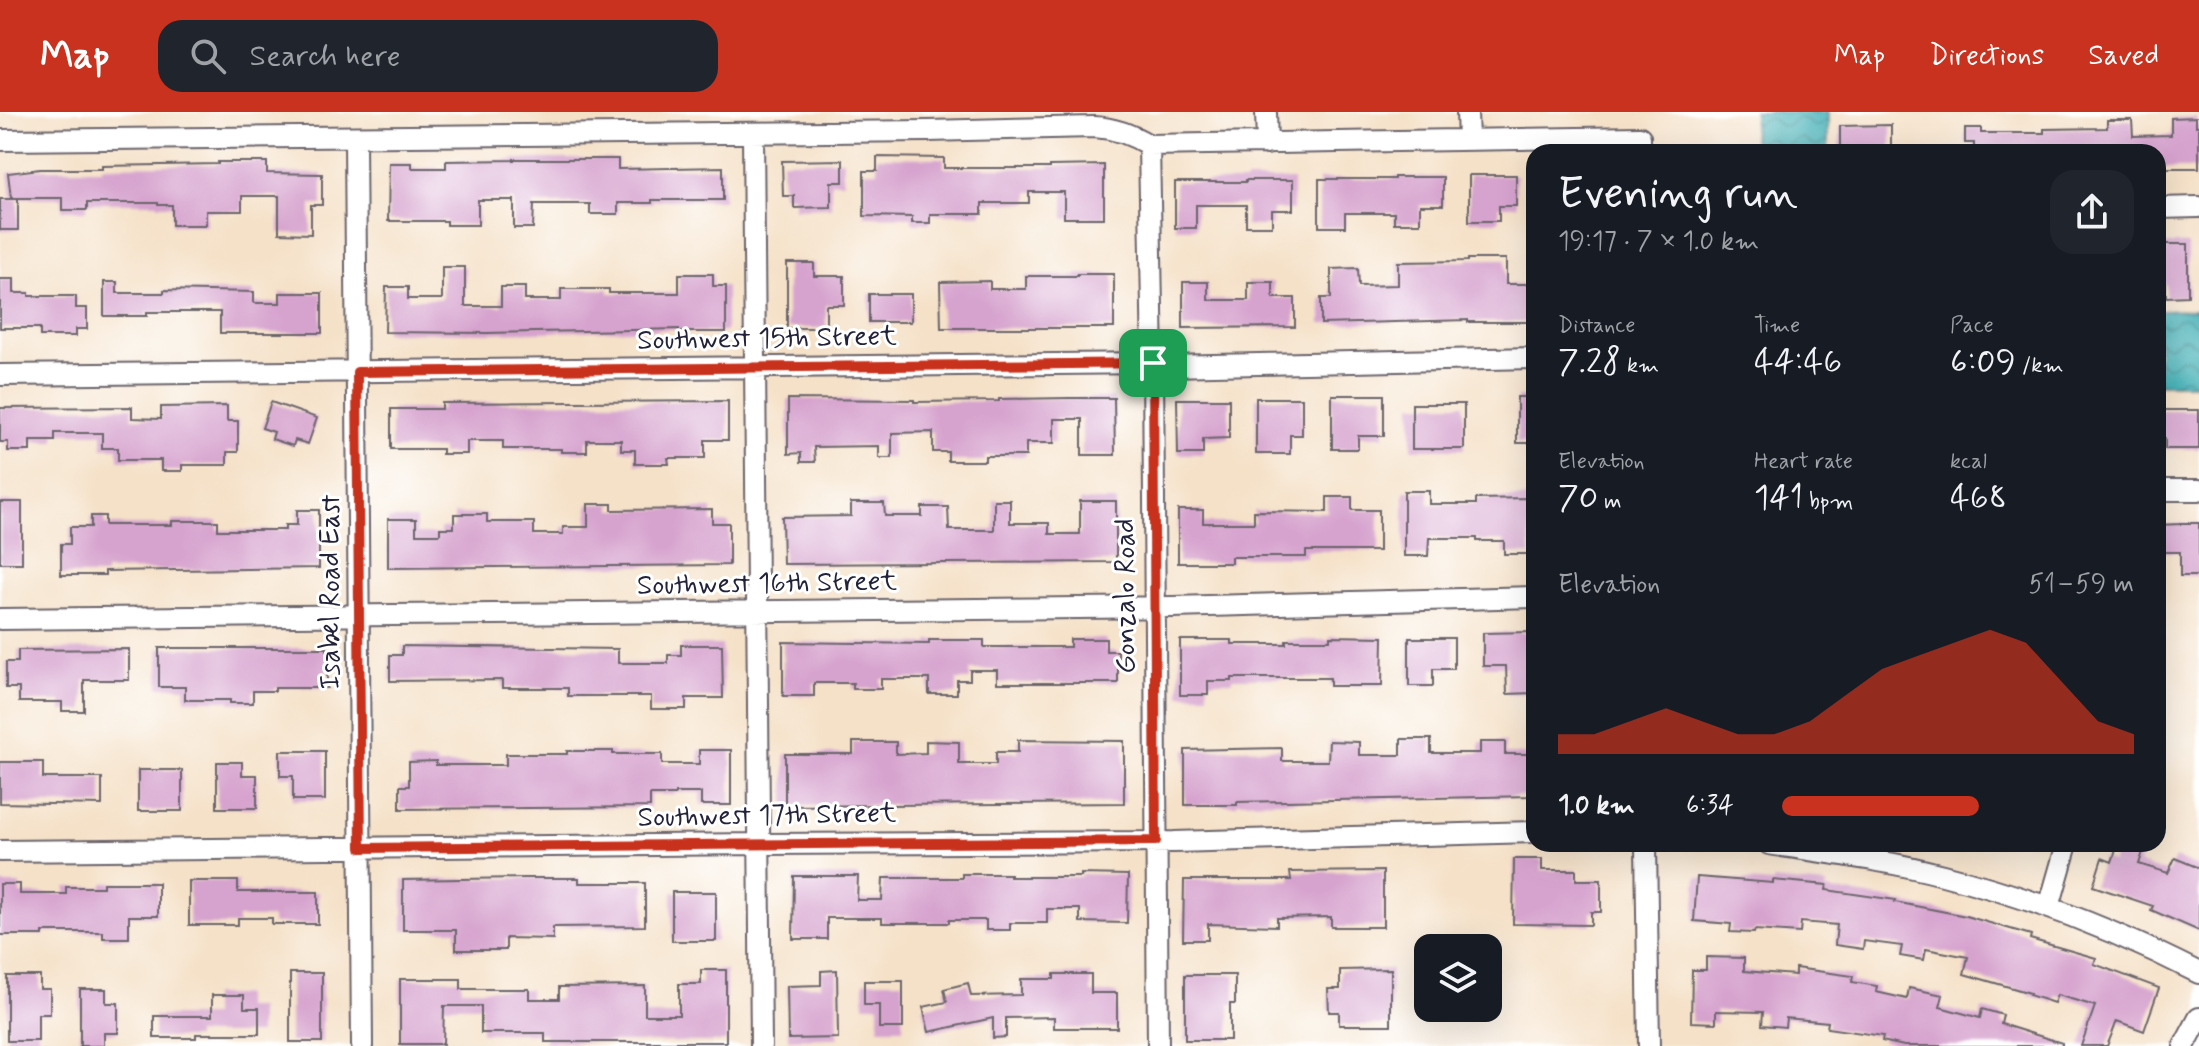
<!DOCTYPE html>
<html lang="en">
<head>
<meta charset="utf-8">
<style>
	:root { --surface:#171b24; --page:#20242c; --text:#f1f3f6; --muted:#9ea1a6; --accent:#c8321e }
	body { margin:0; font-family:Mynerve,sans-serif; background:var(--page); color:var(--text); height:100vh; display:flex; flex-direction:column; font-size:30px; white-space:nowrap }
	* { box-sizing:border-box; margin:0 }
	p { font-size:26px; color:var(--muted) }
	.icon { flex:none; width:44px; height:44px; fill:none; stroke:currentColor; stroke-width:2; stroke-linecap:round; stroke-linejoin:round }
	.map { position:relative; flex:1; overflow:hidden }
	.side { position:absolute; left:1526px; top:32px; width:640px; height:708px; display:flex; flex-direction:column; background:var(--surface); border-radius:24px; box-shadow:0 8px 32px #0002 }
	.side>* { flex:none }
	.buttons { position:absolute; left:1414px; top:822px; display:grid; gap:16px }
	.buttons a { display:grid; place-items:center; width:88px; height:88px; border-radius:16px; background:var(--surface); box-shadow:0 8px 32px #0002; font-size:40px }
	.pin { position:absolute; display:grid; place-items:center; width:68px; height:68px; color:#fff; margin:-34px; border-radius:16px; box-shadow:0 4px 12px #0006 }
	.round { display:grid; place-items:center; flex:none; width:84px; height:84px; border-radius:24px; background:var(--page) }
	.summary { display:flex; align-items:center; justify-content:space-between; height:136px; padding:0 32px }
	h1 { font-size:44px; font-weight:600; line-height:60px }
	.metrics { display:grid; grid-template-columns:repeat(3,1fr); gap:12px; height:136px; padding:8px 32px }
	.metrics div { display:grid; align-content:center }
	.metrics b { font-size:34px; font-weight:600 }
	.metrics small { font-size:22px; font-weight:400 }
	.metrics p { font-size:22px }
	.chart { height:224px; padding:16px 32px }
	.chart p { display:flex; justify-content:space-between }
	.chart svg { width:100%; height:144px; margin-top:8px; fill:var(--accent); opacity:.7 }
	ul { padding:0 32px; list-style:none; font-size:26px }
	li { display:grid; grid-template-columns:128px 96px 1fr; align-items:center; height:60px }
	li i { height:20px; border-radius:10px; background:var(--accent) }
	header { display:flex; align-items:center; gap:48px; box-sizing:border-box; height:112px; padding:0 40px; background:var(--accent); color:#fff }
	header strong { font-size:38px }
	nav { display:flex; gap:44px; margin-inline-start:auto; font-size:28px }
	.search { width:560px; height:72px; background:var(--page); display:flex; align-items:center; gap:20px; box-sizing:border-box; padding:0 28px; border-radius:24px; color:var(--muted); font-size:30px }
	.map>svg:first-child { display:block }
	.water { fill:url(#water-waves); stroke:#2e6877; stroke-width:2 }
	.building { fill:#d6a2ce }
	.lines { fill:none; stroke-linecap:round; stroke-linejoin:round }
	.minor-casing { stroke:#6c656c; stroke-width:24 }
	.minor { stroke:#fff; stroke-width:20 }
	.route-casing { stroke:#fff; stroke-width:16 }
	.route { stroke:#c8321e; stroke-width:10 }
	.labels { text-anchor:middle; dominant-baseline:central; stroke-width:6; stroke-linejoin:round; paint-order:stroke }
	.street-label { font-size:28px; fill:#22223b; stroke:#fff }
</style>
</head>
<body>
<header>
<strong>Map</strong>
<div class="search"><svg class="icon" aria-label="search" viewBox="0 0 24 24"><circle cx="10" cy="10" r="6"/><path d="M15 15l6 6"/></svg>Search here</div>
<nav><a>Map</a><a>Directions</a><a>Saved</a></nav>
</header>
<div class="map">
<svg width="2199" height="934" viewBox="0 0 2199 934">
	<defs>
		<pattern id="water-waves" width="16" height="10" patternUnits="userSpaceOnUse" patternTransform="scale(2)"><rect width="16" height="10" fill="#3badb3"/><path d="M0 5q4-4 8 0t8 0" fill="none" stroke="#318c93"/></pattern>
	</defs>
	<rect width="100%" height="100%" fill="#fff"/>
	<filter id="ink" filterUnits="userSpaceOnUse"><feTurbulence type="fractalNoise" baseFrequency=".0125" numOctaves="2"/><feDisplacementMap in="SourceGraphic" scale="16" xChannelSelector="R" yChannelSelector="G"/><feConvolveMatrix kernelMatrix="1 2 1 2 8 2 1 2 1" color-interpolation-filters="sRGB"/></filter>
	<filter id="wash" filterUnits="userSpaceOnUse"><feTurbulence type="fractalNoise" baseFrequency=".006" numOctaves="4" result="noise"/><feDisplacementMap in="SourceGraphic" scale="32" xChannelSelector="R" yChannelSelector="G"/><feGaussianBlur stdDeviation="1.8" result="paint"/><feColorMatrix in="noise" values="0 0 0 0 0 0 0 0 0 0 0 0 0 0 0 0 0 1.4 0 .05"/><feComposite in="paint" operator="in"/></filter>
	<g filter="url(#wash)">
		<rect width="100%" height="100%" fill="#f5e1c8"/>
		<path class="water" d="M1754 0H1828V40H1753Z
			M2199 198V272H2158V199Z"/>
		<g id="blocks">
			<path class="building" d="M2196 5V14H2199V56H2158V40H1974V31H1965V16H1981V21H2044V17L2107 16V8H2132L2133 24 2171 23V6Z
				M1891 13V40H1840V14Z
				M877 45 944 46V56H1050V54L1104 53V106H1064V80H1029V91H982V102H930V111H912V105L864 104V59H877Z
				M514 47H618V57L723 55V88H652V91H618V102H590V92H534L533 116H514V88H478V113H447V109H388L389 51H412V56H446V49L514 48Z
				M843 48V70H831V95L794 96V84H783L782 49Z
				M218 50H267V61L322 62V93H311V122L279 121V84H242V99H206V113H172V93H158V91H87V98H62V86H11L8 61 40 57H102V54L218 52Z
				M1469 63H1516V94H1499V109H1469Z
				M1394 65H1443V93H1420V111H1394V101H1345V115H1319V67H1394Z
				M1246 68H1293V98H1272V114H1246V93H1196V116H1175V70H1246Z
				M0 87H18V118H0Z
				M2158 132H2188V184L2166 185V172L2158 173Z
				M1468 147H1506V172H1531V210H1468V208L1321 212V186H1331V157L1358 156 1359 174 1398 173V150L1468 149Z
				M787 151H814V164H844V193H826V216H787Z
				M442 155H465V194H501V175H525V188H561V177H609V181H679V162H713V174H726V220H679V217L487 221 385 220 386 175H408V187H442Z
				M1077 162H1114V216H941L940 170 990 169V177H1026V164H1077Z
				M0 167H14V181H29V184H76V196H87V217H76V224H40V216H0Z
				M104 170H117V181H164V178L254 180V191H280V181H322V221H220V200H147V204H104Z
				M1183 170H1208V188H1248V170H1273V186H1295V215L1183 216Z
				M869 182H911V210H869Z
				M1332 283H1384V324H1358V337H1332Z
				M1517 285H1534V331H1517Z
				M1069 286H1114L1115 343H1082V307H1054V331H1026V344H985V349H948V340H933V320L892 321V346H879V334L814 335 815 350H801V341L788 342V287L914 288V290L999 289V287Z
				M1256 286H1302V323H1290V342H1256Z
				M1177 287H1229V326L1203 327V342H1178Z
				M728 289V328H705V346H668L669 352H635V338H621V328H587V340H561V337H503V329H467V342H442V337H391V297H442V291Z
				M271 290 317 306 308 332 295 328 293 334 272 327 274 320 262 316Z
				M1412 292H1464V337H1412Z
				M227 294V309H238V340H227V353H182V359H161V348H118V336H102V321H55V329H30V339H8V330H0V296L132 295V306L161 307V295Z
				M2158 298H2199V337H2165V326H2158Z
				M1404 379H1429V392H1476V387L1529 386 1530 442H1504V429H1477V426H1429L1428 444H1404Z
				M1327 385H1352V398H1379V439H1306V445H1231V451H1178V398H1203V411H1254V399L1327 400Z
				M994 388H1010V411H1049V422H1080V389H1116V450L783 452 782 405 851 404V391H884L885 404H922V395H948L949 418H994Z
				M0 390H22V451H0Z
				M588 392H612V398L712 397V411H729V453L388 456V407H416V422H440V416H454V402H487V410H534V422H563V415H588Z
				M297 398H319V456L105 459V463H61V432H70V415H91V404H105V413H172V409H218V418H285V413H297Z
				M2180 411H2199V464H2180V440H2158V413L2180 412Z
				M1533 520 1534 581 1507 582 1506 554H1483V521Z
				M1330 524 1383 525 1382 574H1330V566H1232V569H1208V583H1180V528H1232V532H1286V528H1330Z
				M1409 526H1454V557H1433V574H1409Z
				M1070 527H1106V539H1118V571H997V558H970V568H957V582H929V567H881V577H853V571H814V584H783V530L929 532V528H984V535H1070Z
				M681 533H722L723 586H686V597H651V584H568V576H502V568L390 569V543H402V534L618 537V551H668V543H681Z
				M159 536H327V576H275V579H253V591H230V588H185V575H159Z
				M129 537V568H84V599H62V590H19V576H6V550H18V538Z
				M1401 627H1431V641H1480V630H1505V642H1532V684L1237 690V693H1185V638L1282 636V649H1328L1329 629 1359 630V643H1401Z
				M1018 628 1124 629V691L785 694V642H853V630H896V642L926 641V629L959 630V652H996V640H1018Z
				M699 638H731V693H701V681H675V683H650V695L400 697V674H409V650L436 649V653H506V642H567V639H613V642H662V652H699Z
				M280 639H325V688H293V664H280Z
				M0 650H43V666H102V693L0 691Z
				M217 650H242V663H257V696H217Z
				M138 658H182V699H138Z
				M2118 732H2129L2144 737 2139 752 2168 761 2175 746 2199 756V819L2151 798 2153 794 2093 774 2102 746 2112 750Z
				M1514 747H1542V758H1576V768H1601V800H1591V813L1513 812Z
				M1383 759V815H1331V805L1277 806V814L1208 812V828H1183L1184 768H1291L1290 760Z
				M962 762H1010V765H1081V762L1128 763 1127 811 1080 810V797H1047V811H1010V818H986V808H949V811H882V806H827V827H793L794 764H858L857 788H882L883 766H962Z
				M1697 765 1773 771V768L1827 773 1826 778 1896 788 1895 790 1966 804 2031 823 2030 827 2096 846 2094 852 2159 876 2144 919 2117 909 2107 934H2081L2095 894 2057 883 2054 891 2029 883 2030 881 1964 862 1968 845 1926 837 1924 848 1900 844 1902 834 1864 829 1863 837 1835 833 1837 813 1801 810 1800 821 1755 818 1754 821 1730 820 1731 812 1694 809Z
				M526 766H579V771H645V814L553 815V827L506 826V838H456V818H403V768Z
				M189 769H238V780H318V812H272V806H238V813H189Z
				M103 771H158V804H129V826H103V820H43V823H0V772H20V782H66V775H103Z
				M672 780H716V829H672Z
				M1706 845 1744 846V859L1795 863V856L1853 864 1852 870 1877 874 1876 880 1907 887 1909 876 1943 883 1940 895 1980 906 1982 897 2003 903 2001 912 2062 931V934H1904L1882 929 1883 924 1827 916 1828 910 1786 906 1785 915 1762 913 1763 900 1716 899V911L1691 910 1692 858H1706Z
				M1391 857V913H1339V900H1329L1328 877H1340V858Z
				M701 858H726V930H545V921H481V894H444L443 932H400V867H461V877H529V887H559V875L645 874V903H679V872H701Z
				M837 858 838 926 788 927 787 874 821 873V859Z
				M290 861H322V930H290Z
				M1054 862H1091V881H1117V916H1054V905L1006 906V925L993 926V906L929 920 923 895 947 890 944 877 968 871 971 884 1021 883V867H1054Z
				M1185 863H1235V892H1230V928H1185Z
				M7 864H40V877H50V902H38V929H7Z
				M864 869H903V916H879V893H864Z
				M80 877H106V891H118V921H104V934H80Z
				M212 883H244V896H259V922H196V926H154V904H212Z"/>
		</g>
	</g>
	<g filter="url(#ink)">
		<use href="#blocks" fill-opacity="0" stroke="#6c656c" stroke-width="2"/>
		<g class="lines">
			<g class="minor-casing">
				<path id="minor" d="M1266 0 1267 32
					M1467 0 1468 28
					M753 21 761 934
					M355 25 362 934
					M0 28 928 19 1094 15C1115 16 1131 22 1149 33L1640 25V40
					M1149 33 1153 251 1158 934
					M2158 96 2199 95
					M0 263 1153 251 1169 254 1534 246
					M2158 378H2199
					M0 507 1173 495 1534 485
					M1646 732 1649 934
					M1769 732C1827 741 1886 748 1943 763 2033 786 2117 819 2199 861
					M0 739 758 732 1174 730 1534 720
					M2049 795 2067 732
					M2184 934 2199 906"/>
			</g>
			<use href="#minor" class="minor"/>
		</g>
	</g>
	<g class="lines" filter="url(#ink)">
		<g class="route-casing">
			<path id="route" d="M1153 251 1156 729 361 736 357 260Z"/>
		</g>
		<use href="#route" class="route"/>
	</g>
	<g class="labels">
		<g class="street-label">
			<text transform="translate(767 227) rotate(-1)">Southwest 15th Street</text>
			<text transform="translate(767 472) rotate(-1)">Southwest 16th Street</text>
			<text transform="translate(331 480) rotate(-90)">Isabel Road East</text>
			<text transform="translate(1126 484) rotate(-90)">Gonzalo Road</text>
			<text transform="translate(767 704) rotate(-1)">Southwest 17th Street</text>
		</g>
	</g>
</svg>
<div class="buttons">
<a><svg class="icon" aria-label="layers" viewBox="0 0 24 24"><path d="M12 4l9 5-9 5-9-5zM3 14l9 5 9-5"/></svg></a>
</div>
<div class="pin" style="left:1153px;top:251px;background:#1e9e55"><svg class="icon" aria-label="arrive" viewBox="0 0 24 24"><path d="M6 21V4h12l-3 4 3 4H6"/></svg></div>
<section class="side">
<div class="summary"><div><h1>Evening run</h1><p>19:17 · 7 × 1.0 km</p></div><a class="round"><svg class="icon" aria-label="share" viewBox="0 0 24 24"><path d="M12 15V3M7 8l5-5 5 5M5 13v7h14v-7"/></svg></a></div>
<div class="metrics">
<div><p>Distance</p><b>7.28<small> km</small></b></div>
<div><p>Time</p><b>44:46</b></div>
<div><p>Pace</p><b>6:09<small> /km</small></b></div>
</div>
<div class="metrics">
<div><p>Elevation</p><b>70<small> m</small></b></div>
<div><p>Heart rate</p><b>141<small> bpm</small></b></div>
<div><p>kcal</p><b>468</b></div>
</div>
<div class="chart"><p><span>Elevation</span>51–59 m</p>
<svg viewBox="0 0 160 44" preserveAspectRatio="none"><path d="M0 44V38L10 38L20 34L30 30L40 34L50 38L60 38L70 34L80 26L90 18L100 14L110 10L120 6L130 10L140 22L150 34L160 38V44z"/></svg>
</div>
<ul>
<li><b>1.0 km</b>6:34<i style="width:56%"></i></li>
</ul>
</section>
</div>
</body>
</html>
